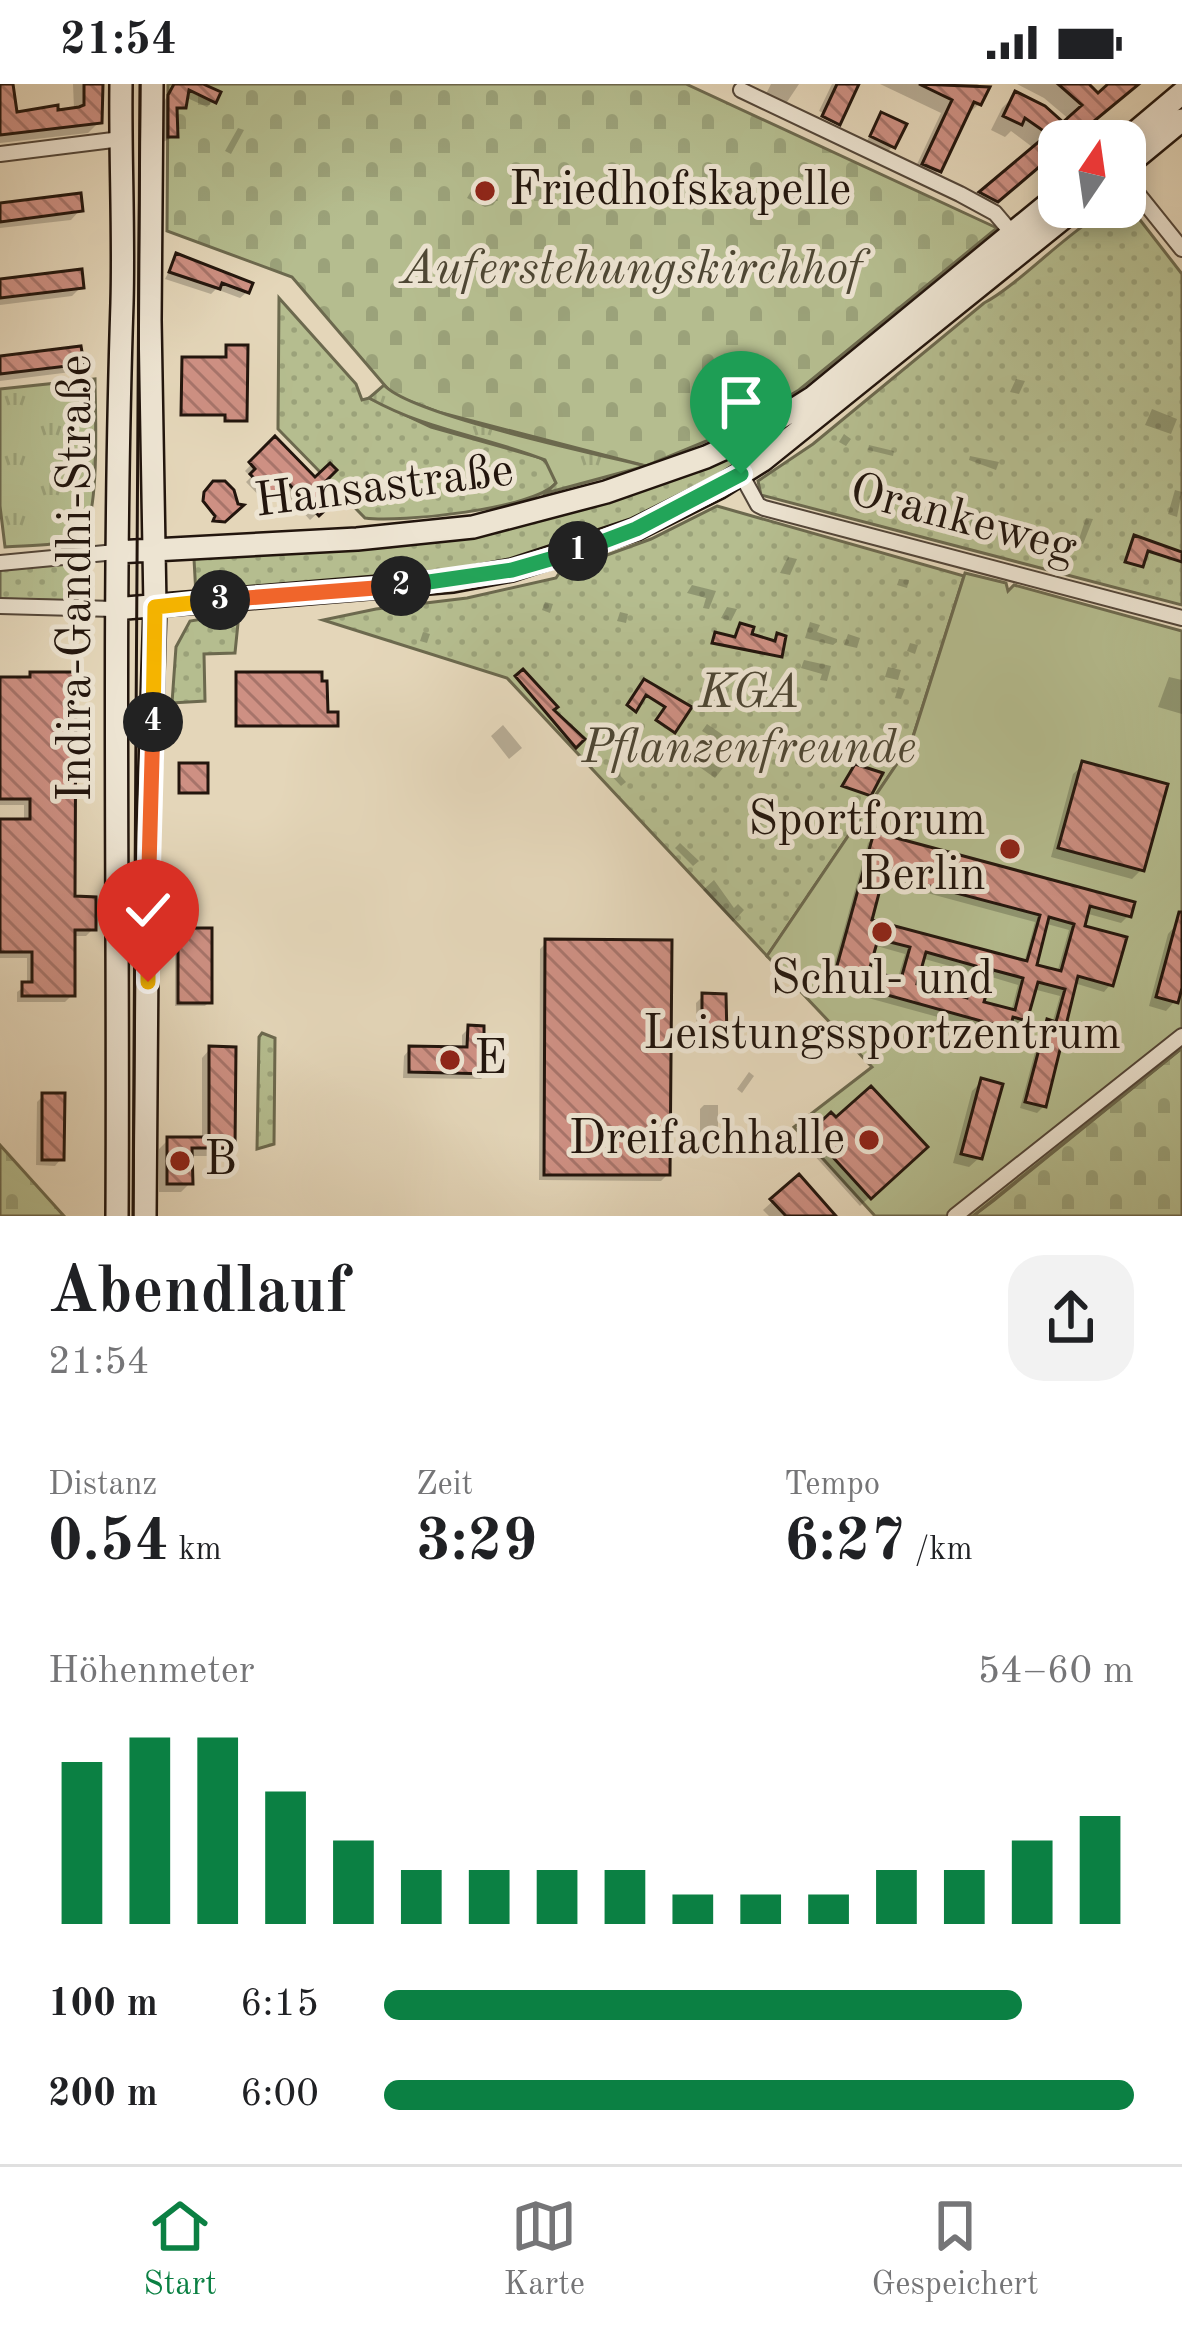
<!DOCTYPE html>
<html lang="de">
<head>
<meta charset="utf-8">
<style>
	:root { --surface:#fff; --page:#f2f2f2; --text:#202124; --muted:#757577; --line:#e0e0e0; --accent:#0b8043 }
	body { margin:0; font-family:"Old Standard TT",serif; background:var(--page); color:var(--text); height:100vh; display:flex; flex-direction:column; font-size:45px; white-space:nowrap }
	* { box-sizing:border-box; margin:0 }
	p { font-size:39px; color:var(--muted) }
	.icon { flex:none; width:66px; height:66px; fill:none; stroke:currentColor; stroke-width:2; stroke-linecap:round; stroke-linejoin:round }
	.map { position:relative; height:1132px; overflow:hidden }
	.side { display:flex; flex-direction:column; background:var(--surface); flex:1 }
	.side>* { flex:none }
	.needle { width:78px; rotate:13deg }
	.tools { position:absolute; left:1038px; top:36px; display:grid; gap:24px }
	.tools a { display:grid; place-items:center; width:108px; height:108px; border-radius:24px; background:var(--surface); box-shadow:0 6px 18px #0003; font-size:60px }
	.pin { position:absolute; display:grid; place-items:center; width:102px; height:102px; color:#fff; margin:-123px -51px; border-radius:50% 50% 50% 0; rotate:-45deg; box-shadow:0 0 12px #0007 }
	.pin .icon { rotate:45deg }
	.km { position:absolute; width:60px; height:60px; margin:-30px; border-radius:50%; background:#222; color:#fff; font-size:33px; line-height:60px; text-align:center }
	.round { display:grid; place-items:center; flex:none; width:126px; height:126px; border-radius:36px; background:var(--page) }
	.headline { display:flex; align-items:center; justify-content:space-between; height:204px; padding:0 48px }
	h1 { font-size:66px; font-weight:700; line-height:90px }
	.figures { display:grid; grid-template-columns:repeat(3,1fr); gap:18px; height:204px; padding:12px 48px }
	.figures div { display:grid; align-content:center }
	.figures b { font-size:60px; font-weight:700 }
	.figures small { font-size:33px; font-weight:400 }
	.figures p { font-size:33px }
	.chart { height:336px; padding:24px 48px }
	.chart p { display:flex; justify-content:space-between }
	.chart svg { width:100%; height:216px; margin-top:12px; stroke:var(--accent); stroke-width:6 }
	ul { padding:0 48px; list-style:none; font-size:39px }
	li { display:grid; grid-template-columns:192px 144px 1fr; align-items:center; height:90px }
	li i { height:30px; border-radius:15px; background:var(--accent) }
	.status { display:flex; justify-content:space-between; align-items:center; height:84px; padding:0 60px; background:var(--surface); direction:ltr }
	.status svg { height:33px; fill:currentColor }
	.dock { display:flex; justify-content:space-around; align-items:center; height:168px; border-top:3px solid var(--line); background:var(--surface); font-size:33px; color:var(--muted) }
	.dock a { display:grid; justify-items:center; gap:6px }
	.dock .selected { color:var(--accent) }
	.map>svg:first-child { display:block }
	.grass { fill:url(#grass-dots); stroke:#6c694e; stroke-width:3 }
	.cemetery { fill:url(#cemetery-stones); stroke:#6c694e; stroke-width:3 }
	.park { fill:url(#park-tufts); stroke:#6c694e; stroke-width:3 }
	.pitch { fill:#b5bd8f; stroke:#6c694e; stroke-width:3 }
	.shadow { fill:#0003; fill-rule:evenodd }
	.building { fill:url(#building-back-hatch); stroke:#22150d; stroke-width:3; fill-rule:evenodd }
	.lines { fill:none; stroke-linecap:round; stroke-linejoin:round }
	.street-casing { stroke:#524538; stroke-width:18 }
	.secondary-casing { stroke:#22150d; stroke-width:26 }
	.street { stroke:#ede4d2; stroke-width:14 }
	.secondary { stroke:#ede4d2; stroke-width:21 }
	.tram { stroke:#22150d; stroke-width:3 }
	.split-1-casing { stroke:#fff; stroke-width:24 }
	.split-2-casing { stroke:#fff; stroke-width:24 }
	.split-3-casing { stroke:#fff; stroke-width:24 }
	.split-4-casing { stroke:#fff; stroke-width:24 }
	.split-5-casing { stroke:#fff; stroke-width:24 }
	.split-6-casing { stroke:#fff; stroke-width:24 }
	.split-1 { stroke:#22a559; stroke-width:15 }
	.split-2 { stroke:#22a559; stroke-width:15 }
	.split-3 { stroke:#f0652b; stroke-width:15 }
	.split-4 { stroke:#f5b400; stroke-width:15 }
	.split-5 { stroke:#f0652b; stroke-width:15 }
	.split-6 { stroke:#f5b400; stroke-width:15 }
	.poi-dot { fill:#8f2418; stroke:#ede4d2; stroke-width:4.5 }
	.labels { text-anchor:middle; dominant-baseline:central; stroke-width:10; stroke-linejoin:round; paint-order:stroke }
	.poi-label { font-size:48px; fill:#22150d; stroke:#ede4d2; text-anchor:start }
	.park-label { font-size:48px; font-style:italic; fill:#4e4734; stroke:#ede4d2 }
	.street-label { font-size:48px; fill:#22150d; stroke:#ede4d2 }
</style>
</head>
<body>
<div class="status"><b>21:54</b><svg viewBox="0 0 49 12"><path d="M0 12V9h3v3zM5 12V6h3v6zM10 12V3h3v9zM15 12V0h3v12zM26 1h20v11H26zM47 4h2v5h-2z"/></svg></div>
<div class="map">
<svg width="1182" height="1132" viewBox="0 0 1182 1132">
	<defs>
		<pattern id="grass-dots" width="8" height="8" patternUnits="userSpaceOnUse" patternTransform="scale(3)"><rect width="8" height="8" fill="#b5bd8f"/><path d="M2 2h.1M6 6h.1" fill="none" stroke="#9ba27a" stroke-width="1.8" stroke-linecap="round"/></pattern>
		<pattern id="cemetery-stones" width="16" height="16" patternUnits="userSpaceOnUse" patternTransform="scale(3)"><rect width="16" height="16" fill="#b5bd8f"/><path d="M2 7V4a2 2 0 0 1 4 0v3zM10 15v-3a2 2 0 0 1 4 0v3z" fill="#9ba27a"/></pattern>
		<pattern id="park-tufts" width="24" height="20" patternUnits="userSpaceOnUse" patternTransform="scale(3)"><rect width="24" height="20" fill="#b5bd8f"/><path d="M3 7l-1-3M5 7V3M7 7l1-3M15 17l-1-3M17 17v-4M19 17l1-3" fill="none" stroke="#9ba27a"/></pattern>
		<pattern id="building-back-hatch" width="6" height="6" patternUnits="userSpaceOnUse" patternTransform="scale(3)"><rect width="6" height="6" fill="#ce9083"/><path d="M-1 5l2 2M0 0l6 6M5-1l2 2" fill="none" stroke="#a7746a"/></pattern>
	</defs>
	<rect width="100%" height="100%" fill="#e4d6b9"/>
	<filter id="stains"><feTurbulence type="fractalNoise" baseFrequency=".00167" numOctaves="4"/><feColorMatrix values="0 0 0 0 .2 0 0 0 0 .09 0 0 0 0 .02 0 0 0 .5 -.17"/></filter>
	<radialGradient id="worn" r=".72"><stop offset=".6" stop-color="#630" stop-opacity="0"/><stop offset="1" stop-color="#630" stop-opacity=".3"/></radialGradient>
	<path class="grass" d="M1121 123 1137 132 1182 190V521L761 411 758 397 813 360 984 219C1023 199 1086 127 1121 123Z
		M279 214 356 300 362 316 369 314 431 343 541 374 550 381 556 399C535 425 399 439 365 434L278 345Z
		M728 371 736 386C693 411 616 450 569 463 447 496 321 500 196 511L194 475 337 465Z
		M717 422 964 492 911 659 767 872 507 594 323 536 376 525 467 514 556 494 560 488 651 455Z
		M75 477 77 517 0 515V484Z
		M239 529 235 569 204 570 205 617 172 619 176 563 190 537Z
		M262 949 275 954 274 1060 257 1065 259 953Z"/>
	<path class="cemetery" d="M168 0H686L997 144 799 306 726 349 646 382 438 328 393 311 292 193 167 147Z
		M1182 964V1132H973L993 1117Z
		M0 1061 64 1132H0Z"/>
	<path class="park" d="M95 295C95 321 101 440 80 452 59 463 29 461 5 463L0 422V305Z
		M384 301C411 331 596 370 646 382L546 409 556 399 545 376C485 352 428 347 369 314Z"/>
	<path class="pitch" d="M965 489 1006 499 1008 507 1014 501 1182 547V964L973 1132H875L794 1043 872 983 767 872 911 659Z"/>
	<path class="shadow" d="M0 0H11L14 31 74 25 73 0H100L99 38 88 49 0 59Z
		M173 0H196L213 17 207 23 185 13 177 29 175 52 163 58V20Z
		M771 0H799L785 21 765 12Z
		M832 0H856L837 40V36L819 27Z
		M880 0H977L986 4 979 20 966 32 938 87 925 100 911 93 941 29Z
		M1017 0H1081L1098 13 1113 0H1140L1070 57H1059V66L982 130 968 123 1035 65 1011 47 1005 53 991 46 1002 24 1016 10 1063 41 1070 36 1044 14Z
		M882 31 892 63 886 69 865 60Z
		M238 44 244 46 231 70 225 67Z
		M477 97 496 105 497 116 493 121 485 123 467 114Z
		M0 122 80 126 71 136 0 144Z
		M177 172 247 208 240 214 216 205 211 210 165 195Z
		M0 198 81 203 72 212 0 221Z
		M0 275 81 279 71 288 0 297Z
		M1016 295 1025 297 1019 310 1010 308Z
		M1152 325 1177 335 1171 350 1145 341Z
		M844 350 851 355 846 362 839 358Z
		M275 356 332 416 310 436 279 402 264 417 246 398 251 393 245 387Z
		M869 361 894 367 893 372 868 366Z
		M970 372 999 378 996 386 969 376Z
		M1175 406 1182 408 1177 433 1168 430Z
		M974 426 981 428 974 450 967 448Z
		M920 433 949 439 948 444 919 439Z
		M1086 434 1093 435 1083 460 1078 458Z
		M788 473 797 475 790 491 780 489Z
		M899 495 909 496 907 504 897 501Z
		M692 501 716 507 709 525 703 524 706 514 687 509Z
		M545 518 553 520 550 529 542 526Z
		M727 523 737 525 731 537 721 534Z
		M620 528 628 530 626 539 617 537Z
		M810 538 820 541 817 548 837 555V558L833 561 805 554Z
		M423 548 430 550 427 559 420 557Z
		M848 550 860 554 857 564 844 561Z
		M910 559 918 561 915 570 907 567Z
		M804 576 831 582 827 597 820 596 822 590 801 584Z
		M888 583 901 586 898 596 885 593Z
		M523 589 550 626 581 655 574 662 516 595Z
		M32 591 72 815 93 845 86 852H72V911L65 918H17V908L27 901V874H0V738H24V721H0V596H26Z
		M1169 593 1182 596V630L1158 623Z
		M898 603 905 605 901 615 895 614Z
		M707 640 723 651 718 657 702 647Z
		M503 641 522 664 509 675 491 652Z
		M697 673 723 684 715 694 694 679Z
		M611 681 626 698 621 702 606 686Z
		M1083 681 1141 786 1132 795 1051 773 1073 690Z
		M875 752 1128 832 1121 839 1085 829 1081 844 1110 901 1104 908 1074 899 1044 1022 1037 1029 1020 1024 1041 946 1048 939 1052 940 1060 912 1033 905 1025 935 1018 942 1008 940 1000 950 828 903 868 759ZM879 796 1035 838 1024 879 869 838ZM1047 840 1069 846 1057 889 1033 883ZM873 861 905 870 897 897 866 889ZM921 874 971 888 964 916 913 902ZM988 892 1018 901 1011 928 980 920Z
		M680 759 699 777 693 782 675 764Z
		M714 796 734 824 738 820 744 826 733 838 703 806Z
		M1177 840 1182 841V893L1175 917 1166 927 1149 922 1168 850Z
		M179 847 209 918 205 922H175V851Z
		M547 858 668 1090 661 1097 539 1096 540 865Z
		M703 912 724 952 717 959 697 958 696 919Z
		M469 944 488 989 481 995 403 994 404 972 410 965 462 966V951Z
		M210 965 232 1063 224 1072H190V1099L181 1108H159V1065L168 1056H202V974Z
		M749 988 754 992 742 1009 737 1005Z
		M982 997 979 1074 969 1083 953 1079 972 1007Z
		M43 1012 61 1075 55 1082 36 1081 37 1018Z
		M704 1021H718V1053L714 1057H700V1025Z
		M831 1032 923 1063 860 1122 803 1059Z
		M799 1094 832 1132H769L763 1126Z"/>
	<path class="building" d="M0 0H13L17 28 58 21V26L79 23 84 21V0H103L102 39 0 51Z
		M174 0H203L221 8 216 19 189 6 186 24H177L178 53H168V11Z
		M837 0H859L840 41 822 32Z
		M919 0 990 3 981 21 974 18 941 88 922 80 952 16Z
		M1058 0H1089L1098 9 1108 0H1139L1070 57H1059V66L998 118 979 108 1048 50 1025 34 1022 41 1003 32 1015 7 1045 22 1063 38 1082 21Z
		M881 28 907 40 895 64 870 52Z
		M81 109 83 127 0 138V119Z
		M176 169 253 199 249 209 222 199 220 205 169 188Z
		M82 185 84 204 0 214V195Z
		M226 261H248L247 337H225V331H181L182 273H226Z
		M81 262 84 280 0 290V272Z
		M275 352 315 393 330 379 337 386 322 401 336 416 319 432 287 398 272 413 250 390 255 385 249 378Z
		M213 397H225L234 406 238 420 244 421 225 438 213 437 215 432 203 417 204 408Z
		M1134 451 1182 468V478L1148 467 1143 483 1125 478Z
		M740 539 754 543 752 550 775 557 777 549 786 552 782 573 712 559 715 548 735 553Z
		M523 585 558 623 554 626 585 655 576 664 515 592Z
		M30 588H76L75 812 96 813V846H75V912H22V898H32V868H0V735H30V715H0V593H30Z
		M236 588H322V597H327L328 628H338V642H236Z
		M644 595 692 623 675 649 656 636 665 623 646 611 636 628 627 621Z
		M1082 677 1168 700 1144 787 1058 764Z
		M179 679H208V709H179Z
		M855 680 883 689 871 712 842 702Z
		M874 748 1135 818 1131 833 1090 822 1085 842 1127 853 1113 902 1078 892 1046 1023 1025 1018 1047 935 1056 938 1065 905 1038 898 1027 937 1013 933 1010 945 833 896ZM884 790 1040 831 1027 877 872 836ZM1049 833 1074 840 1061 887 1037 881ZM878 855 910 863 901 895 869 887ZM926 868 976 882 967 914 917 900ZM993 886 1023 894 1015 926 984 918Z
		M1179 828H1182V904L1178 919 1156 913Z
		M178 844H212V919H178Z
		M545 855 672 856 670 1091H544Z
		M702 909 726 910 727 953 702 952Z
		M468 941 484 942V964H491V990L409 988V962L467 963Z
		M209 962 236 963 235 1064H192L193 1100H167V1053H209Z
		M981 994 1003 1000 982 1075 961 1070Z
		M871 1002 928 1063 871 1115 810 1048 831 1028 836 1033Z
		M42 1009H65L64 1076H42Z
		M799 1090 836 1132H786L770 1115Z"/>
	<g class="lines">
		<g class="street-casing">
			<path id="street" d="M741 6 960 110 995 129 1012 149
				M0 70 121 55
				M1125 94 1182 165
				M741 390 758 421 764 424 1182 534
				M0 479 116 468
				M0 522 114 525
				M955 1132 1182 952"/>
		</g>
		<g class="secondary-casing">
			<path id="secondary" d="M1125 57 1182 9
				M1125 83 1182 36
				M116 468 357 455 473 443 606 408 706 373 750 353 812 314 1059 111
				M114 525 453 497 512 486 636 445 720 403 763 376 1077 123
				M117 1132C119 828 112 523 122 219 124 146 120 73 121 0
				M145 1132 148 748 155 523 150 236 152 0"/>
		</g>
		<use href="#street" class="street"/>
		<use href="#secondary" class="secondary"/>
		<path class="tram" d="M133 1132 140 0"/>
	</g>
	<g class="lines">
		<g class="split-1-casing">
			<path id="split-1" d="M578 467 636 445 741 390"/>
		</g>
		<g class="split-2-casing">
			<path id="split-2" d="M401 502 512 486 578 467"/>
		</g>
		<g class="split-3-casing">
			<path id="split-3" d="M220 516 401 502"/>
		</g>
		<g class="split-4-casing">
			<path id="split-4" d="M153 638 155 523 220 516"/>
		</g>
		<g class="split-5-casing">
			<path id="split-5" d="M148 819 153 638"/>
		</g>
		<g class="split-6-casing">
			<path id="split-6" d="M148 819V898"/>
		</g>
		<use href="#split-1" class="split-1"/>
		<use href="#split-2" class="split-2"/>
		<use href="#split-3" class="split-3"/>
		<use href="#split-4" class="split-4"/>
		<use href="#split-5" class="split-5"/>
		<use href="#split-6" class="split-6"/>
	</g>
	<g class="poi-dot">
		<circle cx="485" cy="107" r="12"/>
		<circle cx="1010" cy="765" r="12"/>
		<circle cx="882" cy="848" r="12"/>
		<circle cx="450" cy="976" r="12"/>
		<circle cx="869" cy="1056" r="12"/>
		<circle cx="180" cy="1077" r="12"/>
	</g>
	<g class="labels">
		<g class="poi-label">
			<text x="509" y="107">Friedhofskapelle</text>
			<text x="986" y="737" text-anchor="end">Sportforum<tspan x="986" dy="55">Berlin</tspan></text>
			<text x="882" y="896" text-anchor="middle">Schul- und<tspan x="882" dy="55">Leistungssportzentrum</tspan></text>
			<text x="474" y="976">E</text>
			<text x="845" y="1056" text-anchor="end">Dreifachhalle</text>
			<text x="204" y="1077">B</text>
		</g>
		<g class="park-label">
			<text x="632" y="186">Auferstehungskirchhof</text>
			<text x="749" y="610">KGA<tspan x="749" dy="55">Pflanzenfreunde</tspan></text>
		</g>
		<g class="street-label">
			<text transform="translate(384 403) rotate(-7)">Hansastraße</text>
			<text transform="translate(963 436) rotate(15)">Orankeweg</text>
			<text transform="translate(77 494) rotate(-90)">Indira-Gandhi-Straße</text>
		</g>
	</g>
	<rect width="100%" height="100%" filter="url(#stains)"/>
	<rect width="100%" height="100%" fill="url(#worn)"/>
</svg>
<div class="tools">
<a><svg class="needle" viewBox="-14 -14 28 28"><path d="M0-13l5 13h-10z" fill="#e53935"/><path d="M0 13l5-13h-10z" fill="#757577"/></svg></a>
</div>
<div class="pin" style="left:741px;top:390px;background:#1e9e55"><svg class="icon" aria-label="arrive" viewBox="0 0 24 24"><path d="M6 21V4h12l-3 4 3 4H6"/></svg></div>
<div class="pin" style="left:148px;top:898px;background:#d93025"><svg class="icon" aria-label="check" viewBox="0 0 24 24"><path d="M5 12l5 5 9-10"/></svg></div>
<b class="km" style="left:578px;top:467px">1</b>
<b class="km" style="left:401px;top:502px">2</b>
<b class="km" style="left:220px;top:516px">3</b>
<b class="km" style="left:153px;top:638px">4</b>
</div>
<section class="side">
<div class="headline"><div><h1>Abendlauf</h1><p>21:54</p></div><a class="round"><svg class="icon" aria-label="share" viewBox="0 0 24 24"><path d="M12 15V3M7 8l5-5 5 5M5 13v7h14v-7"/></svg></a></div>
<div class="figures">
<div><p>Distanz</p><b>0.54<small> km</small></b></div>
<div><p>Zeit</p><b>3:29</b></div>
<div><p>Tempo</p><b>6:27<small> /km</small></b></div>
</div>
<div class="chart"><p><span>Höhenmeter</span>54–60 m</p>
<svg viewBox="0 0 160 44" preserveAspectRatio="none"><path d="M5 44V11M15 44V6M25 44V6M35 44V17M45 44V27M55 44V33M65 44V33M75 44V33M85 44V33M95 44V38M105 44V38M115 44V38M125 44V33M135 44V33M145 44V27M155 44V22"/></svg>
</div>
<ul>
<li><b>100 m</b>6:15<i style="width:85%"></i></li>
<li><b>200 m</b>6:00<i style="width:100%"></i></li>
</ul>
</section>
<nav class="dock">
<a class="selected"><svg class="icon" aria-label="home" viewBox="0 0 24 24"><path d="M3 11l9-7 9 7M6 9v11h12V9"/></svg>Start</a>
<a><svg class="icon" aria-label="map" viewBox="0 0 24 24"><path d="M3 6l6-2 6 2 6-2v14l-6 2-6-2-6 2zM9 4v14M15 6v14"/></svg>Karte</a>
<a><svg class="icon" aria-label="saved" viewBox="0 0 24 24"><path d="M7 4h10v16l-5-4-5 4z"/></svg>Gespeichert</a>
</nav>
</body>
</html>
